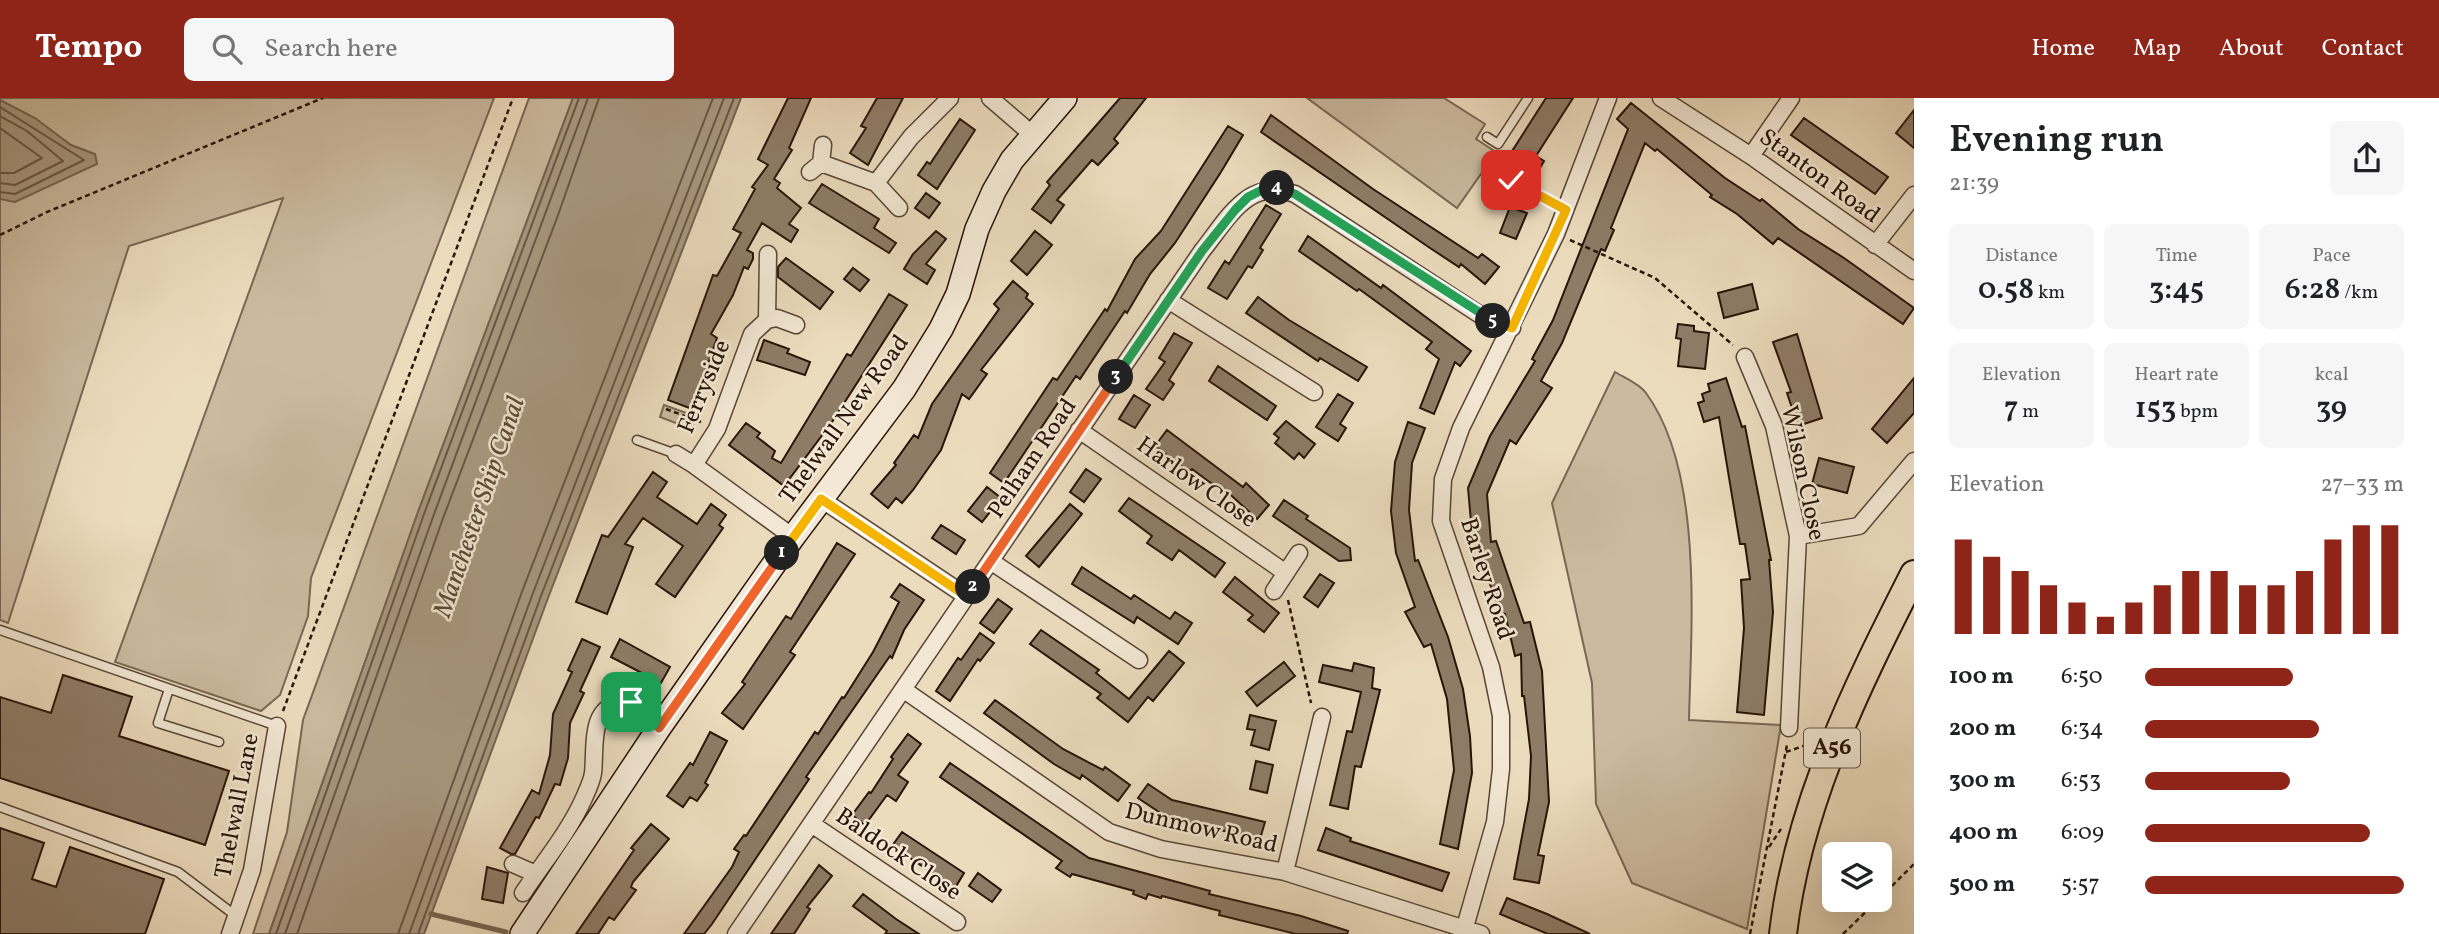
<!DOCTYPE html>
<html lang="en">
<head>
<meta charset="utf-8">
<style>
	:root { --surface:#fff; --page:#f6f6f6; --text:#202124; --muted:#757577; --accent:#8f2418 }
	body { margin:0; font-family:Vollkorn,serif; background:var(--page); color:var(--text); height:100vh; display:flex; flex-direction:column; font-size:26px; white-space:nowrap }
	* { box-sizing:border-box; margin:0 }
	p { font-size:23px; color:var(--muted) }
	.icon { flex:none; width:38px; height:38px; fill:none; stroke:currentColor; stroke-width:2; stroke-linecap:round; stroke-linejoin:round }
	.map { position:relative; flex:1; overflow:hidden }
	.side { display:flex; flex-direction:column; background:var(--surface); width:525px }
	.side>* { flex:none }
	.fabs { position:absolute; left:1822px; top:744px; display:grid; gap:14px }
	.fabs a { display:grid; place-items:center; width:70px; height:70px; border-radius:10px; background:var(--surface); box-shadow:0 7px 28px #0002; font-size:35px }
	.pin { position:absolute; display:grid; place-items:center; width:60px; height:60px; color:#fff; margin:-30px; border-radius:14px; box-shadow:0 4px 10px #0006 }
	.km { position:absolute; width:35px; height:35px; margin:-18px; border-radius:50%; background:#222; color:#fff; font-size:19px; line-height:35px; text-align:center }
	.round { display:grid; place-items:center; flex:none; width:74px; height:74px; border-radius:10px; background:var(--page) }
	.head { display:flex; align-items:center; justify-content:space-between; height:119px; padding:0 35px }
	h1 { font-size:38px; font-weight:600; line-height:52px }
	.stats { display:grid; grid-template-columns:repeat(3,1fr); gap:10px; height:119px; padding:7px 35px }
	.stats div { display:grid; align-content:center; border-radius:10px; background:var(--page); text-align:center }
	.stats b { font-size:30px; font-weight:600 }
	.stats small { font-size:19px; font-weight:400 }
	.stats p { font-size:19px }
	.chart { height:196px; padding:14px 35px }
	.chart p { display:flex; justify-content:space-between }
	.chart svg { width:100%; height:126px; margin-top:7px; stroke:var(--accent); stroke-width:6 }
	ul { padding:0 35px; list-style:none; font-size:23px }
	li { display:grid; grid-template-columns:112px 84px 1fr; align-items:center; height:52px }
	li i { height:18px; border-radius:9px; background:var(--accent) }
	header { display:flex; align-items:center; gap:42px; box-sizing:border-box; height:98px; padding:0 35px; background:var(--accent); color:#fff }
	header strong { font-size:33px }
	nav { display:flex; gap:38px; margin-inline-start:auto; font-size:24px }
	.search { width:490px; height:63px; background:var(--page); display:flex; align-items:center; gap:18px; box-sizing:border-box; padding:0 24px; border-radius:10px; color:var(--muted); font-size:26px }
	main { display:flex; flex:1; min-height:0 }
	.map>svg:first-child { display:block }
	.green { fill:#cbba9f; stroke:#7a6754; stroke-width:2 }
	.water { fill:#a99880; stroke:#756350; stroke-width:2 }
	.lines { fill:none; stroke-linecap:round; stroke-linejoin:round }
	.shore { stroke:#685644; stroke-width:2 }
	.stream { stroke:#756350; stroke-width:5 }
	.building { fill:#8e7c67; stroke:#281408; stroke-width:2 }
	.service-casing { stroke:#594636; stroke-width:11 }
	.minor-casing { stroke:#594636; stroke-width:19 }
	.secondary-casing { stroke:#281408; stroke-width:26 }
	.primary-casing { stroke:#281408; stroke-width:30 }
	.path { stroke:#281408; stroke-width:2.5; stroke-dasharray:5 3.5; stroke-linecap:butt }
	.service { stroke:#f3e8d5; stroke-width:8 }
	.minor { stroke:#f3e8d5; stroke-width:16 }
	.secondary { stroke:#f3e8d5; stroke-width:23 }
	.primary { stroke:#ecdcbe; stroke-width:26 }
	.split-1-casing { stroke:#fff; stroke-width:14 }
	.split-2-casing { stroke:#fff; stroke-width:14 }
	.split-3-casing { stroke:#fff; stroke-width:14 }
	.split-4-casing { stroke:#fff; stroke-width:14 }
	.split-5-casing { stroke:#fff; stroke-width:14 }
	.split-6-casing { stroke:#fff; stroke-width:14 }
	.split-1 { stroke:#f0652b; stroke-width:9 }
	.split-2 { stroke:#f5b400; stroke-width:9 }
	.split-3 { stroke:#f0652b; stroke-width:9 }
	.split-4 { stroke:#22a559; stroke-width:9 }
	.split-5 { stroke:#22a559; stroke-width:9 }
	.split-6 { stroke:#f5b400; stroke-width:9 }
	.labels { text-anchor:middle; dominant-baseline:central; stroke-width:5; stroke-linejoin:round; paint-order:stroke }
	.shield { fill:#f3e8d5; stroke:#655446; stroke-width:2 }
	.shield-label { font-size:23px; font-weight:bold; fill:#281408 }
	.street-label { font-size:24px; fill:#281408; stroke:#f3e8d5 }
	.water-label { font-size:26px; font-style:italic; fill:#5c4938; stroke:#f3e8d5 }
</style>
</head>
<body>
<header>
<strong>Tempo</strong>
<div class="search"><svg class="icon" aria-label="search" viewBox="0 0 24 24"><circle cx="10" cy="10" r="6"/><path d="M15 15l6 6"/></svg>Search here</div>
<nav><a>Home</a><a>Map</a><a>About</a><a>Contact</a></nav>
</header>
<main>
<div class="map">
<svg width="1914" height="836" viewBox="0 0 1914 836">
	<rect width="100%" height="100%" fill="#ecdcbe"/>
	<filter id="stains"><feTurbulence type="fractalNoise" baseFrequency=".00286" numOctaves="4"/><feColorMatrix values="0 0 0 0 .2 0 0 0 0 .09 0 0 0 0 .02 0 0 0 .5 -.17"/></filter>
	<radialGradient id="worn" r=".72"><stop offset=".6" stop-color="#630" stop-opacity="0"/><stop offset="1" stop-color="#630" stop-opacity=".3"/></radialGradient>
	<path class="green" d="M0 0H494L311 480 308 518 280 597 261 613 115 564 283 100 129 148 8 525 0 522Z
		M529 0H573L418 414 269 836H253L287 734 303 622Z
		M1307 0H1444L1485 26 1476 41 1519 69 1513 77 1525 85 1515 100 1481 76 1457 110Z
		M1615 274C1625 280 1640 286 1646 295 1704 374 1691 528 1689 622L1781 627 1747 831 1632 785 1596 706 1592 585 1552 405Z
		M664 307 695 318 691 331 660 319Z"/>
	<path class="water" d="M573 0H741L548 500 424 836H269L418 414Z
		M0 2 35 20 71 47 95 56 97 66 15 104 0 101Z"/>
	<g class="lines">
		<path class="shore" d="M0 9 84 62 15 96 0 94
			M0 18 27 33 63 63 15 87 0 85
			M0 30 42 60 14 75H0
			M276 836 424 416 579 0
			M285 836 433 419 588 0
			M297 836 442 423 557 120 599 0
			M398 836 523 491 713 0
			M409 836 533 495 724 0
			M418 836 541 498 734 0"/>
		<path class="stream" d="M431 816 506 834"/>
	</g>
	<path class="building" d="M788 0H811L789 50 792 52 774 81 780 85 777 90 801 110 789 126 798 132 791 144 762 125 747 152 753 155V161L748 171 744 169 733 197 711 236 717 240 692 311 668 302 713 177 717 178 741 135 733 131 755 91 752 89 768 67 758 61Z
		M877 0H903L868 67 850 55 866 30 861 28Z
		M1120 0H1146L1114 41 1118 45 1098 67 1092 62 1057 102 1064 107 1051 125 1032 111 1050 87 1047 84Z
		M1546 0H1573L1536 58 1544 63 1535 78 1507 61Z
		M1631 5 1725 80 1760 103 1762 101 1798 131 1844 160 1914 210 1903 226 1778 140 1773 146 1737 116 1710 99 1712 97 1657 51 1655 53 1645 45 1611 130 1614 132 1605 153 1601 151 1562 245 1541 283 1552 290 1516 346 1510 342 1487 396 1491 444 1496 443 1524 525 1530 524 1542 573 1549 704 1538 757 1544 758 1539 785 1514 781 1529 701 1531 658 1524 598H1522L1521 556 1515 558 1505 516 1501 517 1472 435 1468 390 1490 338 1535 263 1532 261 1553 222 1628 31 1617 21Z
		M1914 12V50L1896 35Z
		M1271 17 1373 91 1478 160 1482 156 1499 169 1485 186 1461 166 1459 169 1430 150 1261 34Z
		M1804 20 1888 79 1875 96 1791 37Z
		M960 21 975 32 937 91 918 77 927 64 930 66Z
		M1228 28 1243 37 1221 74 1175 145 1150 176 1127 215 1125 213 1080 281 1076 278 1004 385 990 375 1053 280 1057 282 1105 211 1107 213 1135 161 1161 133Z
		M822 86 879 121 874 130 896 145 889 155 809 105Z
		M926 95 940 105 929 120 915 110Z
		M1266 107 1281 116 1260 150 1263 152 1252 170 1248 168 1227 201 1208 190 1225 163 1229 166Z
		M1510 109 1527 115 1516 141 1500 135Z
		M936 133 946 141 926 166 935 172 927 186 904 171 913 156Z
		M1035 133 1052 147 1027 177 1011 163Z
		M1308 138 1381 190 1383 187 1471 253 1460 268 1455 264 1434 316 1420 310 1439 261 1426 251 1432 244 1359 191 1357 193 1299 153Z
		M786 160 833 194 820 211 778 179V169Z
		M853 170 869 182 860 193 844 181Z
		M1013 183 1028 196 1026 200 1033 206 981 272 987 276 969 301 962 296 941 352 913 392 902 405 896 400 888 410 871 396 896 367 894 365 914 337 918 340 932 306 999 211 994 206Z
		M1752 186 1758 211 1724 220 1718 195Z
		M889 196 907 207 832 324 784 388 729 347 746 325 760 335 757 339 775 353 772 360 781 365 847 256 851 258Z
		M1258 199 1289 222 1367 269 1358 283 1320 260 1318 263 1246 215Z
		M1678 226 1694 228V233L1709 235 1705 271 1678 268 1681 241 1676 240Z
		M1174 235 1192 245 1169 282 1174 286 1163 302 1146 291 1165 264 1159 260Z
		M1797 236 1822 320 1798 328 1787 295 1791 294 1773 244Z
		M764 242 789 251 787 255 810 264 805 277 757 262Z
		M1218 268 1276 308 1267 322 1209 283Z
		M1726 280 1742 329 1745 328 1771 462H1769L1773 514 1764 617 1737 614 1744 530 1741 482 1750 481 1745 446H1740L1719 319 1704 324 1698 305 1704 303 1702 296 1710 293 1708 286Z
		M1914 280V315L1887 345 1872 331Z
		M1338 296 1353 305 1340 326 1346 330 1338 343 1316 329Z
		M1134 297 1150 307 1135 330 1119 321Z
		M1286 323 1315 346 1304 360 1299 355 1294 361 1275 345 1279 340 1274 336Z
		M1408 324 1425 330 1412 365 1409 412 1415 463 1418 462 1448 539 1463 591 1470 638 1472 675 1458 751 1440 746 1454 672 1447 601 1431 546 1424 549 1405 514 1415 509 1396 455 1391 413 1395 364Z
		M1167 332 1243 389 1246 385 1269 407 1257 421 1221 388 1219 391 1192 371 1189 374 1155 348Z
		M1819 360 1854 369 1847 395 1812 386Z
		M1086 371 1101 381 1084 404 1070 394Z
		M653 374 667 384 657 399 697 426 711 406 726 417 719 427 723 430 675 499 656 486 683 448 643 420 625 446 633 449 607 516 576 504 602 437 608 439Z
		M987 389 1001 400 982 424 968 413Z
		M1129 400 1225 465 1215 479 1179 452 1172 462 1147 445 1152 438 1119 413Z
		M1284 402 1308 418 1306 421 1350 450 1351 462 1339 463 1273 418Z
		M1070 406 1082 416 1039 469 1026 458Z
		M941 427 965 442 956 456 932 440Z
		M837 445 855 456 790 554 795 557 743 631 722 615 745 586 742 584 786 518 791 521Z
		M1082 469 1131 501 1134 497 1170 521 1175 514 1192 525 1178 546 1137 519 1134 525 1072 486Z
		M1320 476 1334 485 1318 509 1304 499Z
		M1235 479 1279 515 1264 534 1248 522 1253 517 1223 494Z
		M900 486 924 502 904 532 892 560 890 558 806 679 809 681 712 826 704 836H684L732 769 739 754 734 751 744 737 746 738 815 634 818 636 842 599 844 600 873 554 899 504 891 499Z
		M998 501 1012 511 994 535 980 525Z
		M1041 532 1099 572 1096 575 1129 601 1169 553 1184 565 1153 603 1148 599 1128 624 1097 600 1101 596 1030 546Z
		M980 535 994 545 980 563 978 561 950 603 936 593 958 560 961 562Z
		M582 541 600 549 580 593 584 595 570 625 568 660 560 687 555 686 539 720 536 719 515 756H511L500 750 532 692 539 696 550 657 553 616 572 574 568 572Z
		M620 541 670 569 661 585 611 559Z
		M1284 564 1295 578 1257 608 1246 594Z
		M1354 565 1374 570 1372 590 1380 592 1361 669 1355 668 1348 711 1330 707 1347 633 1352 634 1361 594 1319 584 1323 567 1352 573Z
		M63 577 132 599 119 638 229 673 205 747 0 680V599L51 615Z
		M995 602 1063 651 1103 672 1105 669 1130 687 1118 703 1082 677 1080 681 1054 666 984 615Z
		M1250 617 1276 623 1269 652 1251 647 1255 632 1247 631Z
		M710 634 727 643 705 685 708 687 697 703 690 699 683 709 667 698 690 665 693 667Z
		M908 636 921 646 898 677 908 684 896 703 887 697 865 727 852 717 869 694 871 695 893 661 891 659Z
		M1256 663 1273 667 1267 695 1250 691Z
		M950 665 1089 760 1210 793 1209 796 1301 818 1348 833 1347 836H1296L1219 817 1220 813 1162 798 1161 800 1148 796 1146 801 1133 796 1134 793 1072 776 1070 779 1056 770 1062 763 940 679Z
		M1148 686 1172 702 1265 724 1260 741 1168 720 1138 700Z
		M651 726 669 741 633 784 631 789 636 792 614 822 609 819 598 836H576L634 752 631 750Z
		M0 730 44 745 32 781 56 789 70 749 164 781 145 836H0Z
		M1326 730 1351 740 1350 743 1449 775 1442 793 1318 752Z
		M902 734 964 775 955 790 892 748Z
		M819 767 832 778 807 809 810 811 794 836H771Z
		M487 769 508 775 503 805 482 801Z
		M978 775 1001 792 992 804 969 788Z
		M863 796 896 821 919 836H885L887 833 853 808Z
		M1507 800 1547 816 1590 836H1548L1500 816Z"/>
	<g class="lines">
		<g class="service-casing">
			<path id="service" d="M1487 39 1498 46 1528 0
				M637 342 676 356
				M0 532 277 628
				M169 591 158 625 219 644
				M0 709 178 774 236 818"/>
		</g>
		<g class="minor-casing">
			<path id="minor" d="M990 0 1033 37
				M1661 0 1751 58 1914 173
				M1751 58 1791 0
				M821 65 823 47
				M810 74 821 65 876 85 911 39 950 0
				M876 85 899 110
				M1875 147 1914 97
				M1168 202 1314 294
				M767 222 768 156
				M1745 259 1774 328 1798 438 1789 630
				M1079 332 1286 475
				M676 356 694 367
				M821 401 966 498
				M1798 438 1859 428 1914 363
				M793 439 694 367 717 331 752 236 767 222 777 220 796 227
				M992 464 1139 562
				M1274 493 1299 455
				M904 592 1109 734 1161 751 1285 774 1481 836
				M813 727 957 824
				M513 766 536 776
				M1285 774 1322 619
				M523 795C543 765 569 734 584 700 587 693 592 683 593 675 596 650 588 608 623 605 643 603 650 615 659 630
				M230 836 252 772 277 628
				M736 836 1202 153C1228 121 1247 79 1295 96L1488 222 1512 230
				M1463 836 1495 724 1501 671V618L1491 569 1441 423 1443 381 1461 330 1556 136 1608 0"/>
		</g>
		<g class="secondary-casing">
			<path id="secondary" d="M522 836 659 630 793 439 904 291 941 231 958 196 977 131 994 93 1012 62 1065 0"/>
		</g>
		<g class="primary-casing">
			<path id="primary" d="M1783 836C1798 707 1856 590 1914 476"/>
		</g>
		<path class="path" d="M1485 60 1511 82 1551 106
			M0 137 47 114 323 0
			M1570 142 1655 180 1733 247
			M666 311 701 324
			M1288 502 1311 605
			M283 613 513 0
			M1786 654 1812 645
			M1769 749 1781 731
			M1880 800 1914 766
			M1750 836 1787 647
			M1843 836 1878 802"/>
		<use href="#service" class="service"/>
		<use href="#minor" class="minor"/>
		<use href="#secondary" class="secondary"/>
		<use href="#primary" class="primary"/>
	</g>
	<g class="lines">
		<g class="split-1-casing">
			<path id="split-1" d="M631 604 647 610 659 630 782 455"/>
		</g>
		<g class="split-2-casing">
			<path id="split-2" d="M782 455 821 401 966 498 973 489"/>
		</g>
		<g class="split-3-casing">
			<path id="split-3" d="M973 489 1116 279"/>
		</g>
		<g class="split-4-casing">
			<path id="split-4" d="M1116 279 1202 153 1235 112 1248 99 1262 92 1277 90"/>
		</g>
		<g class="split-5-casing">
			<path id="split-5" d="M1277 90 1295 96 1493 223"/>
		</g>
		<g class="split-6-casing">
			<path id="split-6" d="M1493 223 1512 230 1566 112 1511 82"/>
		</g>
		<use href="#split-1" class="split-1"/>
		<use href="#split-2" class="split-2"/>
		<use href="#split-3" class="split-3"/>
		<use href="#split-4" class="split-4"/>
		<use href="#split-5" class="split-5"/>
		<use href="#split-6" class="split-6"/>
	</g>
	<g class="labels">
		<rect class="shield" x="1804" y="630.5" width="56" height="39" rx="5"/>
		<g class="shield-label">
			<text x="1832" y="650">A56</text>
		</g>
		<g class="street-label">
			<text transform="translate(1819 79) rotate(36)">Stanton Road</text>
			<text transform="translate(705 289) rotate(-67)">Ferryside</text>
			<text transform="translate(845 322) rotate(-54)">Thelwall New Road</text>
			<text transform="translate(1033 361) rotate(-56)">Pelham Road</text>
			<text transform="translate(1802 375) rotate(78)">Wilson Close</text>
			<text transform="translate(1196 385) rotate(35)">Harlow Close</text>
			<text transform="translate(1486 481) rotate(72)">Barley Road</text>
			<text transform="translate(238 708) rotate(-79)">Thelwall Lane</text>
			<text transform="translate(1201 731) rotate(13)">Dunmow Road</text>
			<text transform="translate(898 757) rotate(34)">Baldock Close</text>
		</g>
		<g class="water-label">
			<text transform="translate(480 409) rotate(-71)">Manchester Ship Canal</text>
		</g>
	</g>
	<rect width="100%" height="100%" filter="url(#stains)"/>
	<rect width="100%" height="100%" fill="url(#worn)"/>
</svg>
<div class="fabs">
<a><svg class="icon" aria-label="layers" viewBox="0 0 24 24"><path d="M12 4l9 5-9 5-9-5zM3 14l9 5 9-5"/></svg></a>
</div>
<div class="pin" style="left:631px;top:604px;background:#1e9e55"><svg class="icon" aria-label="arrive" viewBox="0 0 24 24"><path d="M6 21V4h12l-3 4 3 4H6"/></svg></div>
<div class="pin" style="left:1511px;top:82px;background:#d93025"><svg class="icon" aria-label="check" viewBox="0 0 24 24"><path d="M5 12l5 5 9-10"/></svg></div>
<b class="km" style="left:782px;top:455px">1</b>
<b class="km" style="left:973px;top:489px">2</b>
<b class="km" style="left:1116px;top:279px">3</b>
<b class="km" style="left:1277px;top:90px">4</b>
<b class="km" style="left:1493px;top:223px">5</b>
</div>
<section class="side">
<div class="head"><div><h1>Evening run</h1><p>21:39</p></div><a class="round"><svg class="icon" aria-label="share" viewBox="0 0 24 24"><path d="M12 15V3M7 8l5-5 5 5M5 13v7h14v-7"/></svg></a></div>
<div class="stats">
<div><p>Distance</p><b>0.58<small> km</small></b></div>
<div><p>Time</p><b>3:45</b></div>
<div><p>Pace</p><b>6:28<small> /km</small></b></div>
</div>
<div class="stats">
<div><p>Elevation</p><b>7<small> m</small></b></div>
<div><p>Heart rate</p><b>153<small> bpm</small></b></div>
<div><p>kcal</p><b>39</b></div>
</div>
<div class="chart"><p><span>Elevation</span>27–33 m</p>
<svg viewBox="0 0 160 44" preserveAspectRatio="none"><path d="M5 44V11M15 44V17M25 44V22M35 44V27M45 44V33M55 44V38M65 44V33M75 44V27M85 44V22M95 44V22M105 44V27M115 44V27M125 44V22M135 44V11M145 44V6M155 44V6"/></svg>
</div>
<ul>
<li><b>100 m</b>6:50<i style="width:57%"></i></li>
<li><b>200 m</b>6:34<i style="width:67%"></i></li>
<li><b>300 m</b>6:53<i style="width:56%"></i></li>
<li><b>400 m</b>6:09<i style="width:87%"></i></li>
<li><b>500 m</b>5:57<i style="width:100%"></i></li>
</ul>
</section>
</main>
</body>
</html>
